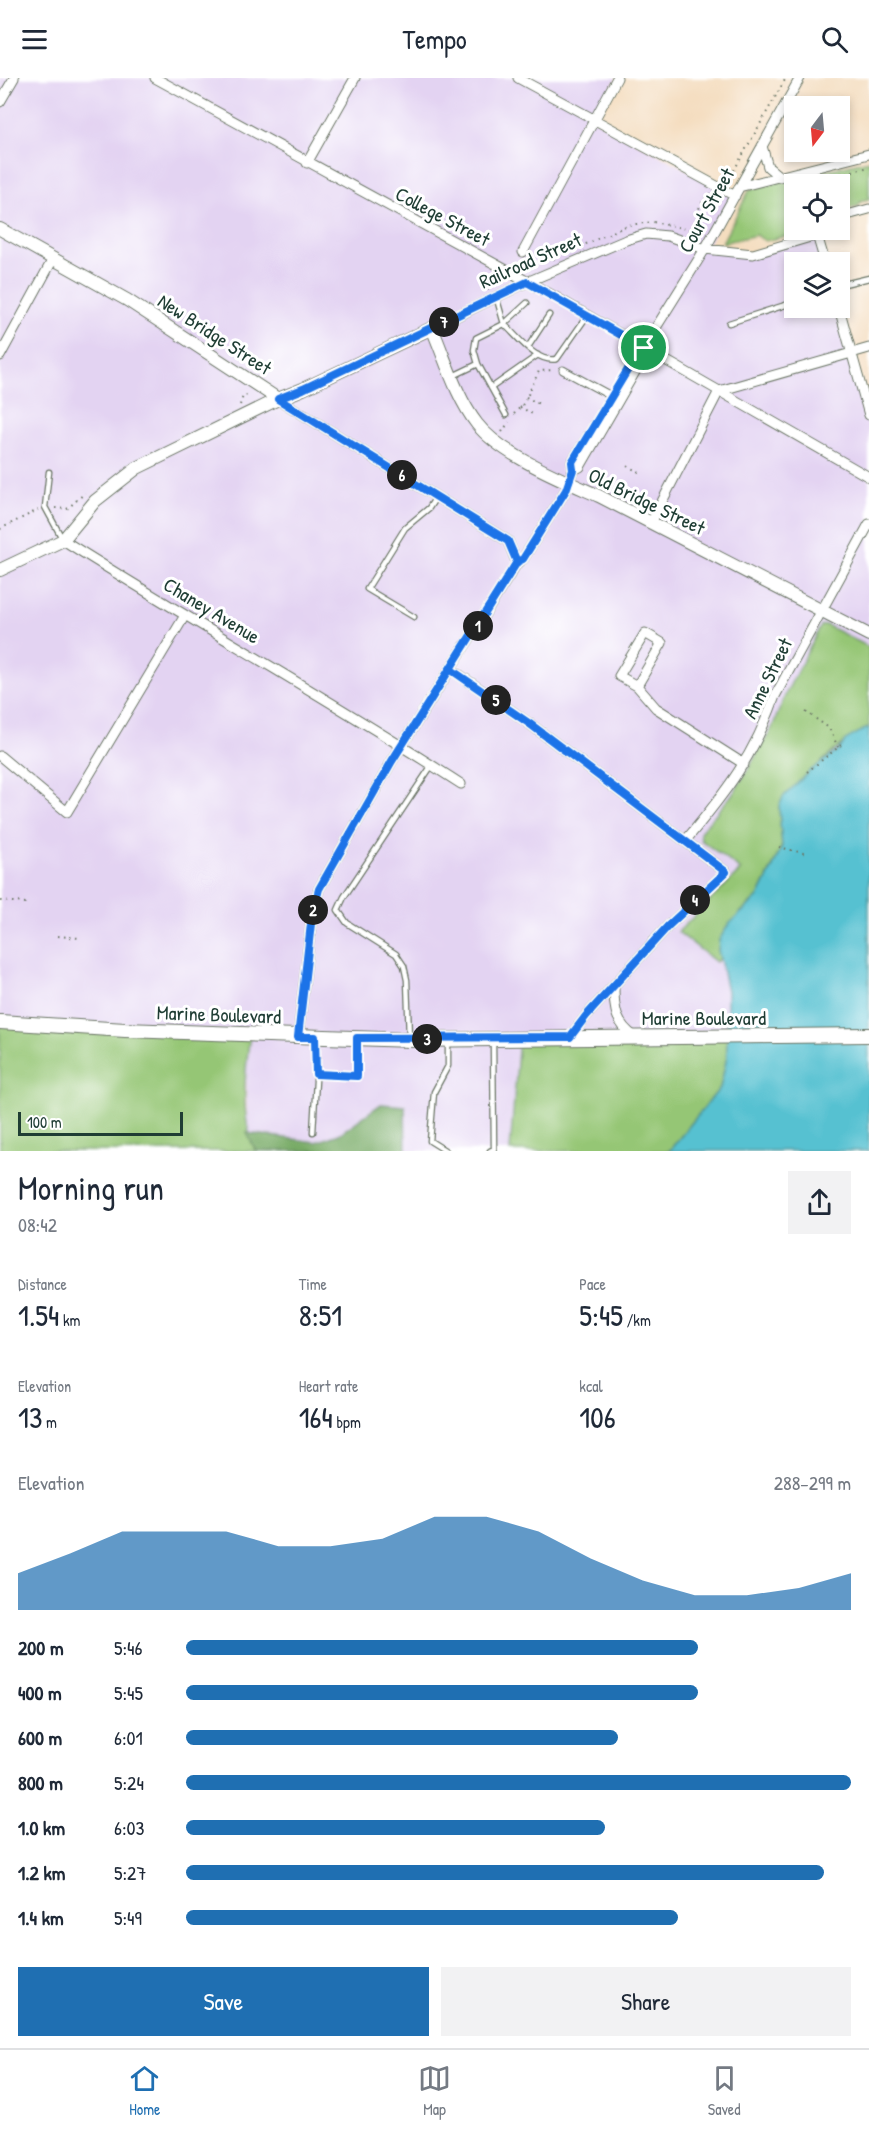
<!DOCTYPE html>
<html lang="en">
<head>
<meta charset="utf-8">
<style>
	:root { --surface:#fff; --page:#f2f2f3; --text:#1f2937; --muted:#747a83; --line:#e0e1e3; --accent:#1f6fb2 }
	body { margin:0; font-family:"Patrick Hand",sans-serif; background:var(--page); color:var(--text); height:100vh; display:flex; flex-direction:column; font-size:22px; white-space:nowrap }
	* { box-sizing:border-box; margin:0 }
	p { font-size:20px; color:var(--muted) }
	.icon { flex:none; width:33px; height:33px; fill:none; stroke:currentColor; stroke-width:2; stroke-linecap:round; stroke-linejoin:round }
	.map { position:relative; height:1073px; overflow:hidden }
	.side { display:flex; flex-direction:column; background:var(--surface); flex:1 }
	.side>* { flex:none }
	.needle { width:39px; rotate:196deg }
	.tools { position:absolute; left:784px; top:18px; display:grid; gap:12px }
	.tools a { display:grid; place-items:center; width:66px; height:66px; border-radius:0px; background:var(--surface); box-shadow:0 3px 9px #0003; font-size:30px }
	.scale { position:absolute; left:18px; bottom:15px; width:165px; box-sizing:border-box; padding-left:6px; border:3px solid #1f3d34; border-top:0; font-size:16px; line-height:21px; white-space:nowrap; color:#1f3d34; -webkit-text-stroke:4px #fff; paint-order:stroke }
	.pin { position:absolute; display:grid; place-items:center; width:51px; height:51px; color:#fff; margin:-26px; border:3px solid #fff; border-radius:50%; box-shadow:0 2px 6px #0007 }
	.km { position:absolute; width:30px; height:30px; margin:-15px; border-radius:50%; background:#222; color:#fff; font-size:16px; line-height:30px; text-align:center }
	.round { display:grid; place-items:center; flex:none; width:63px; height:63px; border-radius:0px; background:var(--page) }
	.headline { display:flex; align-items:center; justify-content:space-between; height:102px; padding:0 18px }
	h1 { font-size:33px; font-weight:600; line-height:45px }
	.figures { display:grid; grid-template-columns:repeat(3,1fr); gap:9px; height:102px; padding:6px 18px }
	.figures div { display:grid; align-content:center }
	.figures b { font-size:30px; font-weight:600 }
	.figures small { font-size:16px; font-weight:400 }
	.figures p { font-size:16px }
	.chart { height:168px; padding:12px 18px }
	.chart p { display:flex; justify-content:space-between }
	.chart svg { width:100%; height:108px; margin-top:6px; fill:var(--accent); opacity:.7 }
	.primary-button { display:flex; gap:12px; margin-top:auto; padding:12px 18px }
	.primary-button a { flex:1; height:69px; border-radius:0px; background:var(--accent); color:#fff; font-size:24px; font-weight:600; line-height:69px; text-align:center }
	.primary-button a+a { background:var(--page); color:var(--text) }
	ul { padding:0 18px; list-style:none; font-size:20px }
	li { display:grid; grid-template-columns:96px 72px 1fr; align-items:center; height:45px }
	li i { height:15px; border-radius:8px; background:var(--accent) }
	header { display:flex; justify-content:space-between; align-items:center; height:78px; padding:0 18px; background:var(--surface); font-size:27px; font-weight:600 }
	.menu { display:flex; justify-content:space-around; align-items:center; height:84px; border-top:2px solid var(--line); background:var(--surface); font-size:16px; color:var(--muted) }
	.menu a { display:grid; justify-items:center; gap:3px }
	.menu .on { color:var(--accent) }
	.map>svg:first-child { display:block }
	.built { fill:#e3d3f2 }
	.green { fill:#95c675; stroke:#5a8254; stroke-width:1.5 }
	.forest { fill:#78ab66; stroke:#4c744d; stroke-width:1.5 }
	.water { fill:#56c1d1; stroke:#3a7f82; stroke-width:1.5 }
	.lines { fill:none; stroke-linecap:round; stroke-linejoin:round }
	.service-casing { stroke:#6a7565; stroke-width:7 }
	.pedestrian-casing { stroke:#6a7565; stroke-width:9 }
	.minor-casing { stroke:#6a7565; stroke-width:11 }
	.secondary-casing { stroke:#6a7565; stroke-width:14 }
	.primary-casing { stroke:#6a7565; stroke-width:16 }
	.path { stroke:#6a7565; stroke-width:2; stroke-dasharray:1.5 4.5; stroke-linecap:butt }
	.service { stroke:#fff; stroke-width:4.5 }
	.pedestrian { stroke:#fff; stroke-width:7 }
	.minor { stroke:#fff; stroke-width:9 }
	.secondary { stroke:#fff; stroke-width:12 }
	.primary { stroke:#fff; stroke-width:14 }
	.route-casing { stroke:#fff; stroke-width:12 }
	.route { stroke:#1a73e8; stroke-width:8 }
	.labels { text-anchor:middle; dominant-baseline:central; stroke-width:6; stroke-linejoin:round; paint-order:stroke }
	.street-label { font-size:20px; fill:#1f3d34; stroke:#fff }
</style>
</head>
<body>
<header><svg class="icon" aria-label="menu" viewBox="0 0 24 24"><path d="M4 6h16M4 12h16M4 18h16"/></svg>Tempo<svg class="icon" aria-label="search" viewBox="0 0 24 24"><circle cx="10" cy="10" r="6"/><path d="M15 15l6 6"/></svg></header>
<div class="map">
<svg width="869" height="1073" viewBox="0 0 869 1073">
	<rect width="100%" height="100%" fill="#fff"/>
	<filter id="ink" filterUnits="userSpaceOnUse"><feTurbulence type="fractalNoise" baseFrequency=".0167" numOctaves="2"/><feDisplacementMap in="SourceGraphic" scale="12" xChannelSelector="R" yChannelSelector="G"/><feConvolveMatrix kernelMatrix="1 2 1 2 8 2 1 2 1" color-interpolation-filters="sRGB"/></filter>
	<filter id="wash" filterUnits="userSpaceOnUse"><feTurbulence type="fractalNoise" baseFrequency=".008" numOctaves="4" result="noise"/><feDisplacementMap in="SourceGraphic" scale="24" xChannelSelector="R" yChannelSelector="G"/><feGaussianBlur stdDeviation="1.35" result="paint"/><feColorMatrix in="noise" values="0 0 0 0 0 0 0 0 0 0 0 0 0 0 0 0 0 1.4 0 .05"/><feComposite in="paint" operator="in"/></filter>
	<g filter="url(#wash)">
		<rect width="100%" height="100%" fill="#f4ddbf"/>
		<path class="built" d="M0 0H617L594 41 735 118 705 171 753 176 817 157 825 184H795V230H839L869 337V649L847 661 838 673 811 692 779 729 781 738 718 872 727 913V959L519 960 510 1073H406L404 1028 381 1026 339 1056 315 1064 247 1055 246 988 250 957 0 944Z"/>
		<path class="green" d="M869 82V121L861 123 858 128 840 133V106H795V152H812L765 163 756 157 722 165 750 111Z
			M826 547 869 569V649C834 668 805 699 779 729L782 768 758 819 741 834 718 872 721 880 716 884 678 854 741 792 701 762 700 754 735 713 771 652 787 613 821 548Z
			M0 944 250 957C245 994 239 1039 256 1073H0Z
			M727 959V979L720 1010 669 1073H510L519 960Z"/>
		<path class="forest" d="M381 1026 405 1028 406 1073H256L247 1055 316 1064 339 1056Z"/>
		<path class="water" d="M869 649V1073H669L720 1010 727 979V913L718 872 719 862 728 847 758 819 772 791 782 768 779 729 783 719 811 692 838 673 847 661Z"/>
	</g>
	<g filter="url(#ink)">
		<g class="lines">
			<g class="service-casing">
				<path id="service" d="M840 207 869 200
					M496 218 504 246 527 225
					M729 245 795 224
					M528 269 549 237
					M478 286 506 337
					M453 298 478 286 474 272 476 260 504 246C518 259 537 286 557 281L587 238
					M491 310 538 277
					M49 394 45 429 63 462
					M414 539 367 511 405 450 429 430 436 419
					M409 960 407 902 404 888 396 876 347 845 338 832 344 819 432 687
					M316 996 357 998V963
					M313 1054 317 985 315 961
					M446 1073 430 1063 434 1014 448 988V962
					M490 1073 494 1071 493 963"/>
			</g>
			<g class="pedestrian-casing">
				<path id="pedestrian" d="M563 292 611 318"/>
			</g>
			<g class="minor-casing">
				<path id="minor" d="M155 0 552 217 869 399
					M518 0 735 118
					M0 24 14 0
					M762 68 768 89 780 99
					M307 85 355 0
					M739 109 869 76
					M840 139 869 131
					M817 157 825 184
					M523 174 617 0
					M839 230 869 337
					M432 250 527 204 626 162 646 156 668 158 705 171 753 176 817 157 823 152
					M0 278 53 181
					M278 321 508 463 517 485
					M573 392 580 389 639 287V279
					M651 445 719 313 869 270
					M63 462C194 545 330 621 461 706
					M451 591 530 646 726 794 668 848 586 938 570 959
					M637 608 619 598 645 555 662 565 637 608 656 630 744 686
					M0 678 67 734 184 539
					M686 762C726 714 754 678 775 618L869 446
					M614 910C614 932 616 946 635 959
					M298 959 312 837 319 811 392 683 517 485 523 481 566 412 573 392 572 384 705 171 800 0"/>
			</g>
			<g class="secondary-casing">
				<path id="secondary" d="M0 151 127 222 278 321
					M0 492 63 462 95 423 137 390 278 321 303 311 432 250C445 280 456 319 477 346 501 377 563 402 599 418L869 557"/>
			</g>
			<g class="primary-casing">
				<path id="primary" d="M0 944 125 952 410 962 869 957"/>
			</g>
			<path class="path" d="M728 103 786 0
				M800 106 869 89
				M553 181 628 147 653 144 692 152 698 151C696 135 698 125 712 115
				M488 211 490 207 503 204
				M526 319 541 327
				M240 327 243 318 249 317
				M520 329 534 337
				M514 336 524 325 539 293 554 292
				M502 354 509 344
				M627 388 643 396
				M55 430 67 431 85 415
				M0 451 38 432
				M806 634 829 650 838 669
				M807 694 841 667
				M779 769 807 776
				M0 823 27 825
				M58 858 80 860"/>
			<use href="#service" class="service"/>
			<use href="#pedestrian" class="pedestrian"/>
			<use href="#minor" class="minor"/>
			<use href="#secondary" class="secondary"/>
			<use href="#primary" class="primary"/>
		</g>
	</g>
	<g class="lines" filter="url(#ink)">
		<g class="route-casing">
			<path id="route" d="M644 270 633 283 572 384 573 392 566 412 523 481 517 484 392 683 319 811 312 837 298 959H315L316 996 357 998V960L570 959 586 938 668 848 726 794 530 646 450 591 517 484 508 463 278 321 303 311 527 204 644 270"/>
		</g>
		<use href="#route" class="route"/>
	</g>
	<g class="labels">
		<g class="street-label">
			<text transform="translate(706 132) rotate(-61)">Court Street</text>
			<text transform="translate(443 138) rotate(28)">College Street</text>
			<text transform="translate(530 182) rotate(-24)">Railroad Street</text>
			<text transform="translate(215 256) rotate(33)">New Bridge Street</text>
			<text transform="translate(647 423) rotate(26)">Old Bridge Street</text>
			<text transform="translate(212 532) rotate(31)">Chaney Avenue</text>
			<text transform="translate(767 600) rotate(-64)">Anne Street</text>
			<text transform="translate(219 936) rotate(2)">Marine Boulevard</text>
			<text x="704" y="939">Marine Boulevard</text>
		</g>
	</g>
</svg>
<div class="tools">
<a><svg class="needle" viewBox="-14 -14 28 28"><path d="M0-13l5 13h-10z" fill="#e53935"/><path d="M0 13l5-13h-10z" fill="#747a83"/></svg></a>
<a><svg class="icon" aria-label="locate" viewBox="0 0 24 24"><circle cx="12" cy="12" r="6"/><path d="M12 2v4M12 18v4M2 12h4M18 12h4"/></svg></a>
<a><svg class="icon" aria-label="layers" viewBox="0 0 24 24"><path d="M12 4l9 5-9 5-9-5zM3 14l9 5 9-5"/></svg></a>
</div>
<div class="scale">100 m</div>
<div class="pin" style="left:644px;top:270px;background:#1e9e55"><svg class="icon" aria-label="arrive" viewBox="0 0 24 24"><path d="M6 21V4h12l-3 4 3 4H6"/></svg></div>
<b class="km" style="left:478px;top:548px">1</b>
<b class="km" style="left:313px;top:832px">2</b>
<b class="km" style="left:427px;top:961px">3</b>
<b class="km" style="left:695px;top:822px">4</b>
<b class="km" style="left:496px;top:622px">5</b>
<b class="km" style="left:402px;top:397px">6</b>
<b class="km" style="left:444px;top:244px">7</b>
</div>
<section class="side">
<div class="headline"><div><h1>Morning run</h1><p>08:42</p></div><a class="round"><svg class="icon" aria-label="share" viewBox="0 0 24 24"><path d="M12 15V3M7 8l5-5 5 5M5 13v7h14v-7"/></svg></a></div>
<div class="figures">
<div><p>Distance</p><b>1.54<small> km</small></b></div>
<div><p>Time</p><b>8:51</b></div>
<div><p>Pace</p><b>5:45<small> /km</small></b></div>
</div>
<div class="figures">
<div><p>Elevation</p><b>13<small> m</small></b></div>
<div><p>Heart rate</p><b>164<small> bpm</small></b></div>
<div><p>kcal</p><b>106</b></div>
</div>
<div class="chart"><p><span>Elevation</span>288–299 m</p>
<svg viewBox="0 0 160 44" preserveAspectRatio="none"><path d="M0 44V29L10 21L20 12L30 12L40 12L50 18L60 18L70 15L80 6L90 6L100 12L110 23L120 32L130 38L140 38L150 35L160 29V44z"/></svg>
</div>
<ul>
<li><b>200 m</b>5:46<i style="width:77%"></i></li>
<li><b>400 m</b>5:45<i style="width:77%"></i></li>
<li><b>600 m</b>6:01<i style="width:65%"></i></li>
<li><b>800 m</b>5:24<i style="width:100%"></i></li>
<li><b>1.0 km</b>6:03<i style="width:63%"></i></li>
<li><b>1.2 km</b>5:27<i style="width:96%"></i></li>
<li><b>1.4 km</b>5:49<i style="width:74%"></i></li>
</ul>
<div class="primary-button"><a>Save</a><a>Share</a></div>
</section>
<nav class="menu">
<a class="on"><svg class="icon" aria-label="home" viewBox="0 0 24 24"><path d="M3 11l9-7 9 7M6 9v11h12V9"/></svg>Home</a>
<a><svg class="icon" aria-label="map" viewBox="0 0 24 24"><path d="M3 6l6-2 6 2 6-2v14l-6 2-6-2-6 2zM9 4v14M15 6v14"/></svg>Map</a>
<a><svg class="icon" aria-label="saved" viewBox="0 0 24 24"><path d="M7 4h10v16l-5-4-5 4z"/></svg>Saved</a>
</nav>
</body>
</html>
